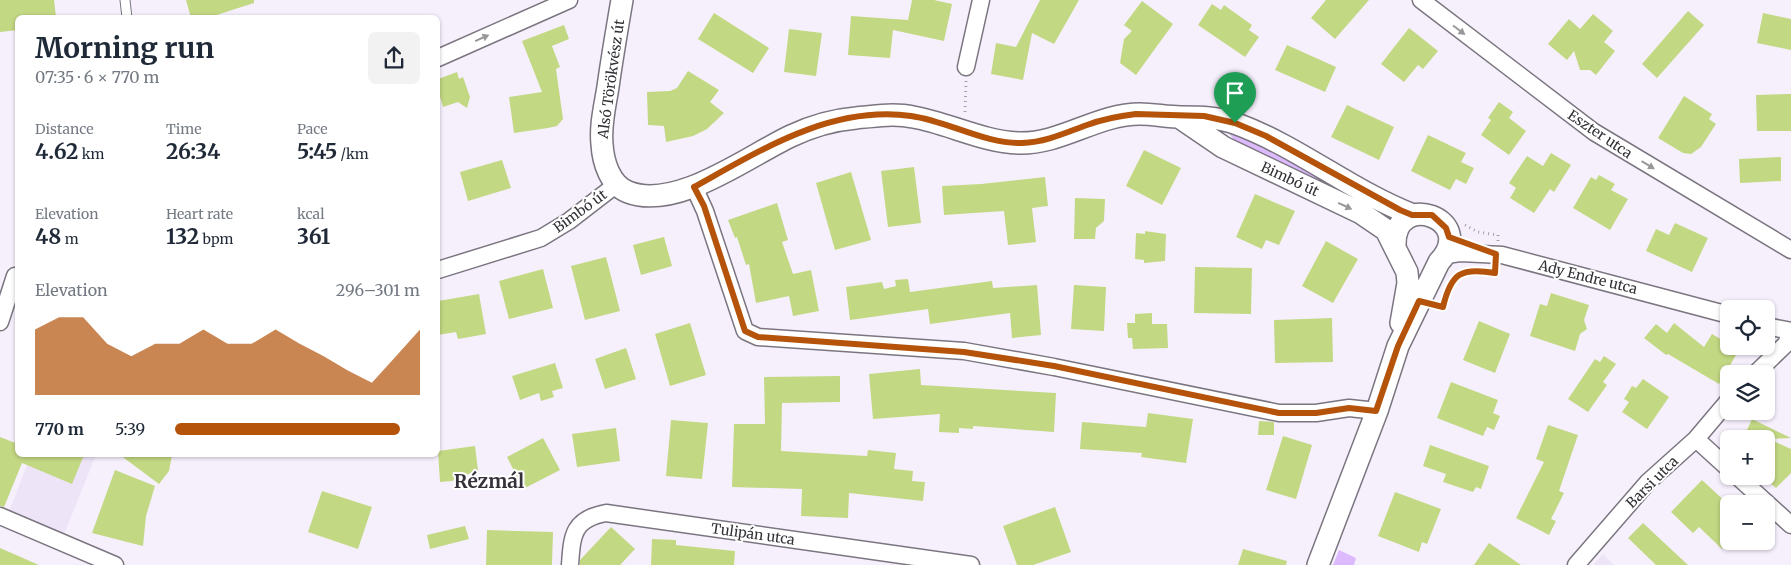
<!DOCTYPE html>
<html lang="en">
<head>
<meta charset="utf-8">
<style>
	:root { --surface:#fff; --page:#f2f2f3; --text:#1f2937; --muted:#747a83; --accent:#b45309 }
	body { margin:0; font-family:Merriweather,serif; background:var(--page); color:var(--text); height:100vh; display:flex; flex-direction:column; font-size:19px; white-space:nowrap }
	* { box-sizing:border-box; margin:0 }
	p { font-size:16px; color:var(--muted) }
	.icon { flex:none; width:28px; height:28px; fill:none; stroke:currentColor; stroke-width:2; stroke-linecap:round; stroke-linejoin:round }
	.map { position:relative; flex:1; overflow:hidden }
	.panel { position:absolute; left:15px; top:15px; width:425px; height:442px; display:flex; flex-direction:column; background:var(--surface); border-radius:8px; box-shadow:0 1px 4px #0004 }
	.panel>* { flex:none }
	.tools { position:absolute; left:1720px; top:300px; display:grid; gap:10px }
	.tools a { display:grid; place-items:center; width:55px; height:55px; border-radius:8px; background:var(--surface); box-shadow:0 1px 4px #0004; font-size:25px }
	.pin { position:absolute; display:grid; place-items:center; width:42px; height:42px; color:#fff; margin:-51px -21px; border-radius:50% 50% 50% 0; rotate:-45deg; box-shadow:0 0 5px #0007 }
	.pin .icon { rotate:45deg }
	.round { display:grid; place-items:center; flex:none; width:52px; height:52px; border-radius:8px; background:var(--page) }
	.summary { display:flex; align-items:center; justify-content:space-between; height:85px; padding:0 20px }
	h1 { font-size:28px; font-weight:700; line-height:38px }
	.metrics { display:grid; grid-template-columns:repeat(3,1fr); gap:8px; height:85px; padding:5px 20px }
	.metrics div { display:grid; align-content:center }
	.metrics b { font-size:21px; font-weight:700 }
	.metrics small { font-size:14px; font-weight:400 }
	.metrics p { font-size:14px }
	.chart { height:140px; padding:10px 20px }
	.chart p { display:flex; justify-content:space-between }
	.chart svg { width:100%; height:90px; margin-top:5px; fill:var(--accent); opacity:.7 }
	ul { padding:0 20px; list-style:none; font-size:16px }
	li { display:grid; grid-template-columns:80px 60px 1fr; align-items:center; height:38px }
	li i { height:12px; border-radius:6px; background:var(--accent) }
	.map>svg:first-child { display:block }
	.built { fill:#eee4f7 }
	.green { fill:#ddb9fe }
	.building { fill:#c3d883 }
	.lines { fill:none; stroke-linecap:round; stroke-linejoin:round }
	.service-casing { stroke:#7b7580; stroke-width:11 }
	.minor-casing { stroke:#7b7580; stroke-width:19 }
	.tertiary-casing { stroke:#7b7580; stroke-width:24 }
	.path { stroke:#a5a1aa; stroke-width:3; stroke-dasharray:1 4; stroke-linecap:butt }
	.service { stroke:#fff; stroke-width:9 }
	.minor { stroke:#fff; stroke-width:16 }
	.tertiary { stroke:#fff; stroke-width:21 }
	.oneway { fill:#9a989a }
	.route-casing { stroke:#fff; stroke-width:10 }
	.route { stroke:#b45309; stroke-width:6 }
	.labels { text-anchor:middle; dominant-baseline:central; stroke-width:4; stroke-linejoin:round; paint-order:stroke }
	.street-label { font-size:14px; fill:#343136; stroke:#fff }
	.district-label { font-size:19px; font-weight:bold; fill:#35303a; stroke:#fff }
</style>
</head>
<body>
<div class="map">
<svg width="1791" height="565" viewBox="0 0 1791 565">
	<rect width="100%" height="100%" fill="#f6f0fd"/>
	<path class="built" d="M31 455H96L61 542 6 519Z
		M1603 554 1614 565H1593Z"/>
	<path class="green" d="M1228 131 1238 133 1355 193 1349 199 1234 140Z
		M1339 550 1356 558 1354 565H1333Z"/>
	<path class="building" d="M0 0H54L56 17 18 18V30L0 32Z
		M186 0H254V3L207 18H191Z
		M912 0H934L952 4 944 41 893 30 890 58 848 55 851 16 908 20Z
		M1040 0H1079L1054 44 1032 33 1023 80 991 74 996 43 1016 47Z
		M1326 0H1369L1335 39 1311 18Z
		M1142 1 1173 24 1136 75 1120 63 1124 39 1132 31 1124 25Z
		M1212 4 1221 10 1224 5 1252 25 1249 30 1259 37 1245 57 1198 25Z
		M1688 11 1704 25 1657 78 1642 64Z
		M714 13 769 48 753 73 698 39Z
		M1763 13 1791 19V50L1757 43Z
		M1593 14 1613 31 1604 42 1615 51 1596 75 1590 70H1580L1574 51 1567 60 1548 44 1569 19 1580 29Z
		M564 25 569 39 552 46 560 67 556 69 563 119 557 126 548 128 514 133 509 97 542 92 522 41Z
		M1409 28 1438 51 1423 69 1418 65 1404 82 1381 64Z
		M789 29 822 33 816 76 784 72Z
		M1287 45 1336 67 1325 92 1275 70Z
		M688 71 719 90 710 102 724 113 707 129 693 136 666 142 664 126 648 125 647 92 670 91 677 88Z
		M457 72 459 79 463 77 470 97 467 108 458 102 443 107 438 90V79Z
		M1791 94V131H1757L1756 95Z
		M1684 96 1712 114 1709 119 1716 124 1701 147 1691 154 1683 153 1658 138Z
		M1499 102 1513 112 1509 118 1526 131 1509 155 1481 135 1491 120 1488 118Z
		M1347 105 1394 127 1379 160 1331 137Z
		M1428 135 1466 153 1461 162 1474 168 1466 184 1456 179 1450 190 1411 171Z
		M1144 150 1181 168 1162 205 1126 186Z
		M1551 153 1571 165 1554 192 1550 189 1534 213 1510 198 1516 188 1509 183 1527 156 1543 166Z
		M1781 157V181L1740 183 1739 159Z
		M502 160 511 188 468 201 460 172Z
		M914 167 921 223 888 227 881 171Z
		M851 172 871 240 835 250 816 183Z
		M1599 175 1615 184 1611 190 1628 199 1610 230 1573 208 1591 177 1596 180Z
		M1045 177 1048 206 1032 208 1036 242 1008 245 1004 211 944 215 942 186 981 184Z
		M1255 194 1295 211 1279 245 1266 240 1262 249 1236 237Z
		M1075 198 1105 199 1104 221 1096 228 1095 239H1074Z
		M777 203 788 240 782 242 793 274 811 270 819 311 793 316 789 296 756 303 749 264 746 265 737 237 735 238 728 220Z
		M1675 223 1708 238 1692 272 1646 251 1656 229 1669 235Z
		M1145 231 1166 234 1165 261 1144 263V260L1135 259 1136 233 1145 234Z
		M664 237 672 266 641 275 633 245Z
		M1326 241 1358 259 1333 303 1302 286Z
		M606 257 620 311 585 320 571 266Z
		M1195 267 1252 268 1251 314 1194 313Z
		M543 269 553 308 509 319 499 281Z
		M908 279 910 292 992 281 993 288 1037 285 1041 335 1012 338 1010 313 930 324 928 309 850 320 846 287 882 282 884 289 896 286 895 280Z
		M1074 285 1106 287 1104 331 1071 329Z
		M1551 293 1589 305 1584 320 1587 329 1580 334 1575 351 1530 336 1540 304 1547 306Z
		M479 294 486 334 458 339 456 332 438 335V301Z
		M1152 313V324H1167L1168 348 1133 349 1132 338H1128L1127 323H1135V314Z
		M1332 318 1333 362 1275 363 1274 320Z
		M1479 321 1510 334 1495 373 1463 360Z
		M690 323 706 375 670 386 655 334Z
		M1674 323 1704 347 1712 334 1729 344V346L1739 350 1719 384 1668 354 1666 355 1644 338 1656 324 1667 333Z
		M626 348 636 379 605 389 595 359Z
		M1604 356 1616 364 1603 382 1607 385 1588 412 1568 399 1595 359 1600 362Z
		M555 363 563 388 552 391 554 397 541 401 539 393 520 400 512 376Z
		M920 369 921 385 1056 393 1054 432 973 426V429L959 428V433L939 432 940 414 873 419 869 374Z
		M840 376V402L782 403 781 451 867 456 868 450 896 453 894 469 913 471 912 481 925 482 923 501 849 493 848 518 801 516 802 489 732 487 734 424H765L764 377Z
		M1643 379 1669 397 1647 429 1622 412 1629 402 1624 399 1632 386 1636 388Z
		M1451 382 1498 400 1493 413 1500 416 1494 430 1487 427 1483 436 1437 418Z
		M1148 413 1193 419 1186 463 1141 457 1142 453 1080 449 1082 422 1146 427Z
		M1752 419 1791 438 1769 439 1791 449V473L1776 488 1766 479V439H1743Z
		M671 420 708 423 702 479 666 476Z
		M1259 421 1274 422V435H1258Z
		M1548 425 1578 435 1559 491 1564 493 1551 519 1556 521 1549 535 1516 518 1544 462 1536 459Z
		M616 428 620 461 577 467 572 434Z
		M1283 436 1312 445 1296 499 1266 490Z
		M0 437 18 444V455H84L72 484 22 463 4 507 0 506Z
		M543 438 560 470 523 489 507 457Z
		M1430 445 1489 466 1481 489 1476 487 1473 492 1443 482 1446 474 1423 466Z
		M475 446 478 470 452 481 440 482 438 451Z
		M120 455H172L169 471 159 484Z
		M115 470 155 486 146 516 143 546 92 533Z
		M1702 480 1729 505V541L1722 549 1699 527 1693 533 1671 512Z
		M322 491 372 507 358 549 308 532Z
		M1395 492 1441 509 1427 544 1422 542 1419 552 1378 536Z
		M1055 507 1071 552 1033 565H1017L1003 526Z
		M1643 523 1688 565H1656L1628 538Z
		M465 526 469 539 430 549 427 535Z
		M611 527 635 549 620 565H580V560Z
		M487 530 553 532 552 565H486Z
		M652 539 676 540V545L735 551 734 565H651Z
		M1489 543 1521 565H1474Z
		M0 548 39 565H0Z
		M1243 549 1287 561 1286 565H1238Z"/>
	<g class="lines">
		<g class="service-casing">
			<path id="service" d="M125 0 127 18"/>
		</g>
		<g class="minor-casing">
			<path id="minor" d="M1421 0 1594 132 1791 250
				M438 58 569 0
				M966 67 981 0
				M694 187 705 211 745 331 758 337 964 351 1054 367 1279 413H1316L1349 408 1377 411
				M1446 255 1460 253 1502 255 1729 315
				M438 270 541 238 569 221 617 184
				M0 322 15 276
				M1766 326 1791 331
				M1755 374 1787 343 1789 332
				M1696 439 1729 469
				M1737 476 1791 525
				M0 516 115 565
				M570 565C572 535 573 519 606 513L971 565
				M1576 565 1648 482 1696 439 1729 400"/>
		</g>
		<g class="tertiary-casing">
			<path id="tertiary" d="M622 0C617 29 612 58 608 87 605 106 600 125 602 144 603 162 610 185 628 192 677 211 748 156 791 136 812 126 833 120 856 118 874 116 895 113 913 117 948 123 983 142 1019 143 1062 144 1097 114 1140 114 1154 114 1167 117 1181 117 1201 117 1218 117 1237 124 1299 147 1351 191 1413 215
				M1179 117 1223 147 1361 213 1386 230 1407 272 1408 283 1401 323
				M1318 565 1377 411 1398 346 1439 262C1479 219 1394 189 1395 245"/>
		</g>
		<path class="path" d="M965 112 966 81
			M1465 225 1478 232 1498 235V241
			M1450 284 1458 275 1472 270
			M1437 306 1443 307 1447 292"/>
		<use href="#service" class="service"/>
		<use href="#minor" class="minor"/>
		<use href="#tertiary" class="tertiary"/>
	</g>
	<defs><path id="oneway-solid" d="M-6-.8H1V-3.2L6.5 0L1 3.2V.8H-6Z" transform="scale(1.25)"/></defs>
	<g class="oneway">
		<use href="#oneway-solid" transform="translate(1459 30) rotate(37)"/>
		<use href="#oneway-solid" transform="translate(482 38) rotate(-24)"/>
		<use href="#oneway-solid" transform="translate(1648 165) rotate(31)"/>
		<use href="#oneway-solid" transform="translate(1345 206) rotate(25)"/>
	</g>
	<g class="lines">
		<g class="route-casing">
			<path id="route" d="M1136 114 1204 116 1235 123 1266 136 1400 210 1412 215H1432L1446 228 1449 237 1496 254 1495 273C1461 267 1451 273 1443 307L1419 301 1398 346 1376 411 1349 408 1316 413H1279L1054 366 964 352 758 337 745 331 704 206 694 187C761 150 831 105 911 116 948 121 984 144 1022 143 1046 142 1065 133 1087 125 1103 119 1119 116 1136 114Z"/>
		</g>
		<use href="#route" class="route"/>
	</g>
	<g class="labels">
		<g class="street-label">
			<text transform="translate(611 79) rotate(-82)">Alsó Törökvész út</text>
			<text transform="translate(1600 134) rotate(34)">Eszter utca</text>
			<text transform="translate(1290 179) rotate(25)">Bimbó út</text>
			<text transform="translate(580 211) rotate(-36)">Bimbó út</text>
			<text transform="translate(1588 277) rotate(14)">Ady Endre utca</text>
			<text transform="translate(1652 482) rotate(-45)">Barsi utca</text>
			<text transform="translate(753 534) rotate(8)">Tulipán utca</text>
		</g>
		<g class="district-label">
			<text x="489" y="481">Rézmál</text>
		</g>
	</g>
</svg>
<div class="tools">
<a><svg class="icon" aria-label="locate" viewBox="0 0 24 24"><circle cx="12" cy="12" r="6"/><path d="M12 2v4M12 18v4M2 12h4M18 12h4"/></svg></a>
<a><svg class="icon" aria-label="layers" viewBox="0 0 24 24"><path d="M12 4l9 5-9 5-9-5zM3 14l9 5 9-5"/></svg></a>
<a>+</a>
<a>−</a>
</div>
<div class="pin" style="left:1235px;top:123px;background:#1e9e55"><svg class="icon" aria-label="arrive" viewBox="0 0 24 24"><path d="M6 21V4h12l-3 4 3 4H6"/></svg></div>
<section class="panel">
<div class="summary"><div><h1>Morning run</h1><p>07:35 · 6 × 770 m</p></div><a class="round"><svg class="icon" aria-label="share" viewBox="0 0 24 24"><path d="M12 15V3M7 8l5-5 5 5M5 13v7h14v-7"/></svg></a></div>
<div class="metrics">
<div><p>Distance</p><b>4.62<small> km</small></b></div>
<div><p>Time</p><b>26:34</b></div>
<div><p>Pace</p><b>5:45<small> /km</small></b></div>
</div>
<div class="metrics">
<div><p>Elevation</p><b>48<small> m</small></b></div>
<div><p>Heart rate</p><b>132<small> bpm</small></b></div>
<div><p>kcal</p><b>361</b></div>
</div>
<div class="chart"><p><span>Elevation</span>296–301 m</p>
<svg viewBox="0 0 160 44" preserveAspectRatio="none"><path d="M0 44V12L10 6L20 6L30 19L40 25L50 19L60 19L70 12L80 19L90 19L100 12L110 19L120 25L130 32L140 38L150 25L160 12V44z"/></svg>
</div>
<ul>
<li><b>770 m</b>5:39<i style="width:92%"></i></li>
</ul>
</section>
</div>
</body>
</html>
